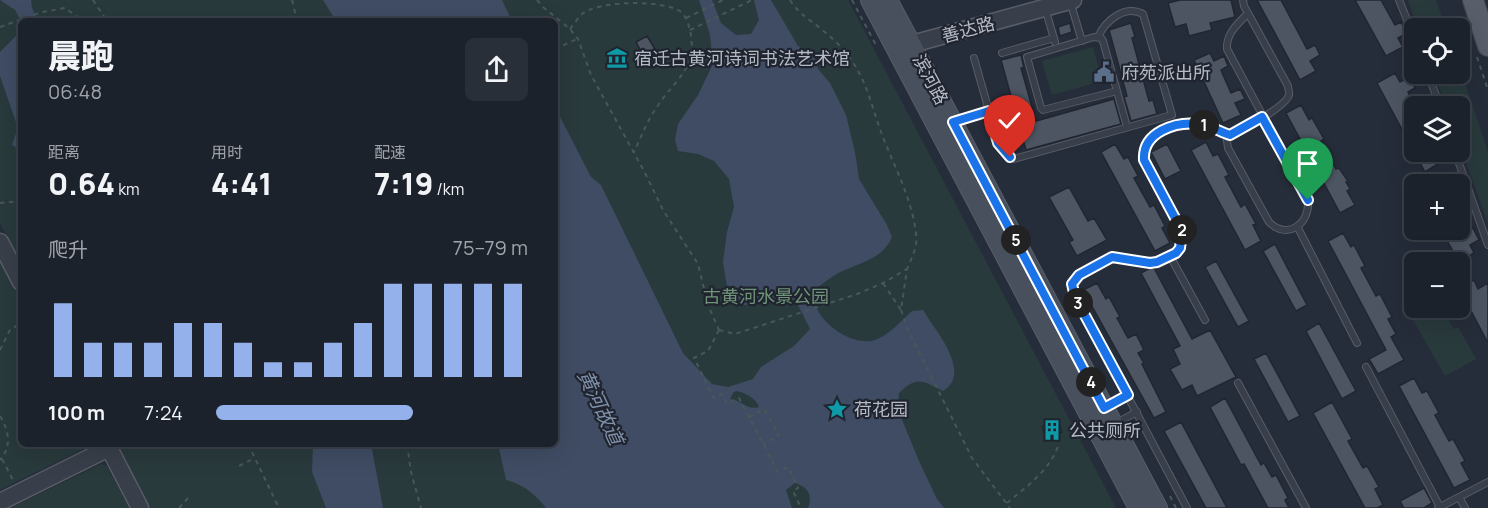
<!DOCTYPE html>
<html lang="zh">
<head>
<meta charset="utf-8">
<style>
	:root { --surface:#1c222c; --page:#292f38; --text:#f1f3f6; --muted:#a0a4a9; --line:#3a3f48; --accent:#94b1eb }
	body { margin:0; font-family:Manrope,"Noto Sans SC",sans-serif; background:var(--page); color:var(--text); height:100vh; display:flex; flex-direction:column; font-size:22px; white-space:nowrap }
	* { box-sizing:border-box; margin:0 }
	p { font-size:20px; color:var(--muted) }
	.icon { flex:none; width:33px; height:33px; fill:none; stroke:currentColor; stroke-width:2; stroke-linecap:round; stroke-linejoin:round }
	.map { position:relative; flex:1; overflow:hidden }
	.details { position:absolute; left:18px; top:18px; width:540px; height:429px; display:flex; flex-direction:column; background:var(--surface); border-radius:9px; box-shadow:0 6px 24px #0002,0 0 0 2px var(--line) }
	.details>* { flex:none }
	.buttons { position:absolute; left:1404px; top:18px; display:grid; gap:12px }
	.buttons a { display:grid; place-items:center; width:66px; height:66px; border-radius:9px; background:var(--surface); box-shadow:0 6px 24px #0002,0 0 0 2px var(--line); font-size:30px }
	.pin { position:absolute; display:grid; place-items:center; width:51px; height:51px; color:#fff; margin:-62px -26px; border-radius:50% 50% 50% 0; rotate:-45deg; box-shadow:0 0 6px #0007 }
	.pin .icon { rotate:45deg }
	.km { position:absolute; width:30px; height:30px; margin:-15px; border-radius:50%; background:#222; color:#fff; font-size:16px; line-height:30px; text-align:center }
	.round { display:grid; place-items:center; flex:none; width:63px; height:63px; border-radius:9px; background:var(--page) }
	.overview { display:flex; align-items:center; justify-content:space-between; height:102px; padding:0 30px }
	h1 { font-size:33px; font-weight:800; line-height:45px }
	.figures { display:grid; grid-template-columns:repeat(3,1fr); gap:9px; height:102px; padding:6px 30px }
	.figures div { display:grid; align-content:center }
	.figures b { font-size:30px; font-weight:800 }
	.figures small { font-size:16px; font-weight:400 }
	.figures p { font-size:16px }
	.chart { height:168px; padding:12px 30px }
	.chart p { display:flex; justify-content:space-between }
	.chart svg { width:100%; height:108px; margin-top:6px; stroke:var(--accent); stroke-width:6 }
	ul { padding:0 30px; list-style:none; font-size:20px }
	li { display:grid; grid-template-columns:96px 72px 1fr; align-items:center; height:45px }
	li i { height:15px; border-radius:8px; background:var(--accent) }
	.map>svg:first-child { display:block }
	.green { fill:#293a3c }
	.water { fill:#3f4c63; fill-rule:evenodd }
	.building { fill:#4d5563; stroke:#212631; stroke-width:1.5 }
	.lines { fill:none; stroke-linecap:round; stroke-linejoin:round }
	.service-casing { stroke:#585d68; stroke-width:8 }
	.tertiary-casing { stroke:#585d68; stroke-width:19 }
	.secondary-casing { stroke:#585d68; stroke-width:20 }
	.primary-casing { stroke:#434853; stroke-width:22 }
	.path { stroke:#48575a; stroke-width:2; stroke-dasharray:4.5 4.5; stroke-linecap:butt }
	.service { stroke:#393f4a; stroke-width:6 }
	.tertiary { stroke:#393f4a; stroke-width:16 }
	.secondary { stroke:#484f5d; stroke-width:18 }
	.primary { stroke:#585e6a; stroke-width:20 }
	.route-casing { stroke:#fff; stroke-width:12 }
	.route { stroke:#1a73e8; stroke-width:8 }
	.labels { text-anchor:middle; dominant-baseline:central; stroke-width:4.5; stroke-linejoin:round; paint-order:stroke }
	.street-label { font-size:18px; fill:#b5bbc6; stroke:#1f242f }
	.poi-label { font-size:18px; fill:#b5bbc6; stroke:#1f242f; text-anchor:start }
	.park-label { font-size:18px; fill:#6f9479; stroke:#1f242f }
	.water-label { font-size:20px; font-style:italic; fill:#8090aa; stroke:#1f242f }
</style>
</head>
<body>
<div class="map">
<svg width="1488" height="508" viewBox="0 0 1488 508">
	<rect width="100%" height="100%" fill="#262d3a"/>
	<path class="green" d="M0 0H848L1116 508H145L112 444H555V21H21V263L0 223Z
		M1408 0H1436L1446 28H1418Z
		M1093 47 1102 81 1052 95 1042 61Z
		M1460 68 1488 152V224L1460 145V106H1446L1434 74H1460Z
		M0 256 21 295V444H94L0 490Z
		M1430 308H1442L1454 329 1458 327 1476 359 1445 376 1413 320 1431 310Z
		M101 464 107 466 129 508H11Z"/>
	<path class="water" d="M0 0H31L32 8 38 21H21L15 10Z
		M323 0H502L512 21H336Z
		M699 0H712L721 23 736 35 751 34 759 20 754 0H771L798 46 814 57 818 69 830 83 846 115 855 152 859 179 887 225 892 237C882 261 856 263 835 275 828 279 822 284 816 289 815 293 814 299 815 303 820 324 853 347 875 340 889 335 901 321 912 311L923 310C935 330 973 373 943 391 923 381 917 375 899 393L898 410 919 461 937 499 944 508H808C813 495 808 487 795 483L786 490 792 508H546C535 494 524 485 506 480L498 444H555V107L591 177 601 185 683 353 712 384 728 387 753 379 761 367 794 346 810 329 798 305 790 296 744 305 727 287 723 262 727 232 734 207 729 179 714 161 698 154 678 151 675 140 678 124 698 95 713 64 710 35ZM736 391C744 392 757 399 759 407 747 411 742 400 730 399L733 393Z
		M21 31V150L12 145 18 128 0 76V52Z
		M313 444H371L383 508H326L312 472Z"/>
	<path class="building" d="M1180 0H1231L1235 17 1210 23 1212 30 1189 36 1186 24 1175 27 1168 3Z
		M1257 0H1281L1307 49 1315 45 1320 55 1310 61 1316 71 1300 80Z
		M1355 0H1381L1395 25 1401 22 1405 30 1407 33 1398 38 1403 47 1386 56Z
		M1070 23 1072 32 1060 36 1058 27Z
		M1131 23 1135 37 1132 38 1149 101 1153 100 1157 114 1131 121 1124 97 1127 96 1109 30Z
		M647 36 655 49 643 55 636 42Z
		M1210 53 1214 61 1224 56 1228 66 1221 70 1231 93 1240 89 1245 99 1235 103 1241 115 1223 123 1194 60Z
		M1021 55 1024 68H1021L1036 121 1114 99 1121 124 1026 150 1001 60Z
		M1395 73 1400 82 1409 77 1415 88 1408 92 1414 104V152H1435L1441 162 1425 172 1377 83Z
		M1301 105 1309 120 1312 118 1324 139 1321 141 1336 169 1339 168 1348 181 1346 182 1350 189 1347 191 1355 205 1340 213 1286 113Z
		M1206 142 1213 156 1218 154 1229 175 1225 177 1241 207 1245 204 1256 224 1253 225 1261 241 1245 250 1191 150Z
		M1115 144 1124 159 1128 157 1138 176 1134 178 1150 207 1154 205 1165 226 1162 228 1170 243 1155 251 1101 152Z
		M1167 144 1181 171 1165 179 1151 152Z
		M1069 187 1088 221 1094 218 1107 240 1077 256 1069 242 1073 240 1049 197Z
		M1460 217 1467 232 1473 228 1479 240 1470 245 1474 253 1459 262 1441 230H1460Z
		M1343 233 1351 247 1354 245 1365 266 1361 268 1376 296 1380 294 1392 317 1388 319 1396 334 1391 337 1404 360 1378 374 1369 359 1386 350 1328 241Z
		M1275 244 1307 305 1296 311 1263 251Z
		M1216 261 1249 321 1238 327 1205 267Z
		M1150 268H1154L1192 339 1210 330 1236 377 1197 396 1192 385 1182 390 1170 369 1180 364 1173 349 1180 346 1141 273Z
		M1474 280 1478 289 1488 283V343L1460 290V287Z
		M1097 283 1106 299 1109 297 1120 317 1117 318 1128 338 1136 334 1144 350 1138 353 1144 363 1142 364 1166 412 1154 418 1083 290Z
		M1319 323 1356 391 1342 399 1306 331Z
		M1266 353 1300 416 1288 422 1254 359Z
		M1414 378 1422 393 1427 391 1439 413 1435 415 1449 441 1453 439 1465 461 1461 463 1470 480 1454 488 1399 386Z
		M1225 398 1261 465 1264 463 1272 477 1276 475 1288 498 1285 500 1289 508H1268L1244 464 1241 465 1210 407Z
		M1332 402 1352 439 1348 441 1363 468 1367 466 1379 487 1375 489 1383 505 1377 508H1365L1313 413Z
		M1058 421 1062 432 1046 438 1042 427Z
		M1181 422 1227 508H1206L1164 431Z
		M1424 488 1432 503 1424 508H1404L1400 501Z"/>
	<g class="lines">
		<g class="service-casing">
			<path id="service" d="M1399 0 1414 37
				M1070 1 1082 41
				M1045 8 1055 42
				M1002 53 1054 38
				M974 58 998 143 1005 153 1014 159 1172 115 1143 14C1125 4 1105 21 1098 37
				M1428 74 1440 106
				M1117 91 1043 110 1041 108 1027 57 1094 37 1101 38 1103 41 1127 127
				M955 121 989 111
				M1226 134 1228 148 1269 222C1287 240 1310 225 1308 200L1227 49C1226 33 1238 24 1248 13
				M1455 152 1488 245
				M1297 226 1357 343
				M1170 256 1205 320
				M1366 367 1440 507
				M1238 383 1306 508
				M1107 407 1127 395
				M1116 423 1137 412
				M1459 497 1465 508
				M1187 508 1075 297 1072 284 1079 275 1112 257 1150 263 1157 262 1176 253 1180 248 1182 231 1144 160 1146 146 1155 134 1190 123 1202 124 1230 135C1241 132 1286 106 1289 95 1290 93 1288 89 1288 86L1244 6 1243 0
				M1438 508 1488 482"/>
		</g>
		<g class="tertiary-casing">
			<path id="tertiary" d="M899 50 912 44 1073 0
				M0 242 21 282
				M107 444 140 508
				M0 502 109 448"/>
		</g>
		<g class="secondary-casing">
			<path id="secondary" d="M870 0 1138 508
				M888 0 1158 508"/>
		</g>
		<g class="primary-casing">
			<path id="primary" d="M1473 0 1488 46"/>
		</g>
		<path class="path" d="M93 0 107 21
			M292 0 297 21
			M537 0 543 7 570 29 578 39 591 75 644 171 663 210 698 264 708 305 719 330
			M790 0C798 13 809 19 820 28 831 37 841 46 849 57 866 79 871 104 880 129 892 163 912 197 916 234 918 246 912 257 907 269
			M852 0 876 45
			M686 18 723 0
			M0 27 42 12 65 8 83 21
			M570 29C574 24 578 18 582 14 600 0 661 0 680 11 687 17 689 26 691 35 691 41 693 48 692 53 687 75 668 89 657 107 647 121 641 137 634 152
			M690 30 752 0
			M555 49 577 39
			M1477 57 1488 90
			M0 203 21 201
			M901 310 908 330 972 458 1010 508
			M719 330 735 334 766 324 857 294 883 283 907 269 901 310 883 283
			M719 330 708 351 694 358 714 398 722 394 727 404 739 398 778 472 788 467 798 488 793 491 801 508
			M0 350 10 330 21 323
			M0 416C9 430 12 447 0 460
			M749 417 764 409 779 435 763 444
			M248 444 279 508
			M407 444 411 472 421 508
			M2 459 13 480
			M239 466 255 458
			M1170 496 1176 508
			M1007 503C1027 486 1051 470 1059 443
			M179 508 190 496"/>
		<use href="#service" class="service"/>
		<use href="#tertiary" class="tertiary"/>
		<use href="#secondary" class="secondary"/>
		<use href="#primary" class="primary"/>
	</g>
	<g class="lines">
		<g class="route-casing">
			<path id="route" d="M1010 157 998 143 989 111 953 122 1104 408 1128 395 1075 297 1072 284 1079 275 1112 257 1150 263 1157 262 1176 253 1180 248 1182 231 1144 160C1142 132 1176 121 1199 124 1210 125 1220 132 1230 135L1262 117 1308 200"/>
		</g>
		<use href="#route" class="route"/>
	</g>
	<defs>
		<g id="museum-bare" transform="scale(1.62)"><path d="M0-6L6-3V-2H-6V-3ZM-5-1h2V3h-2ZM-1-1h2V3h-2ZM3-1h2V3H3ZM-6 4H6V6H-6Z" fill="#0f9aa8" stroke="#1f242f" stroke-width="2.5" paint-order="stroke"/></g>
		<g id="civic-bare" transform="scale(1.62)"><path d="M-.6-6.5H3V-4.5H.6V-3L4-1V1h2V6H-6V1h2V-1L-.6-3ZM-1.2 2.5V6h2.4V2.5Z" fill="#5c6f8a" stroke="#1f242f" stroke-width="2.5" paint-order="stroke"/></g>
		<g id="sight-bare" transform="scale(1.62)"><path d="M0-6L1.8-2.2L6-1.7L2.9 1.2L3.7 5.4L0 3.3L-3.7 5.4L-2.9 1.2L-6-1.7L-1.8-2.2Z" fill="#0f9aa8" stroke="#1f242f" stroke-width="2.5" paint-order="stroke"/></g>
		<g id="building-bare" transform="scale(1.62)"><path d="M-4-6H4V6H1V3H-1V6H-4ZM-2.5-4.3h1.7v1.8h-1.7ZM.8-4.3h1.7v1.8H.8ZM-2.5-1h1.7V.8h-1.7ZM.8-1h1.7V.8H.8Z" fill="#0f9aa8" stroke="#1f242f" stroke-width="2.5" paint-order="stroke"/></g>
	</defs>
	<g fill-rule="evenodd">
		<use href="#museum-bare" x="617" y="58"/>
		<use href="#civic-bare" x="1104" y="72"/>
		<use href="#sight-bare" x="837" y="409"/>
		<use href="#building-bare" x="1052" y="430"/>
	</g>
	<g class="labels">
		<g class="street-label">
			<text transform="translate(968 29) rotate(-15)">善达路</text>
			<text transform="translate(931 79) rotate(62)">滨河路</text>
		</g>
		<g class="poi-label">
			<text x="634" y="58">宿迁古黄河诗词书法艺术馆</text>
			<text x="1121" y="72">府苑派出所</text>
			<text x="854" y="409">荷花园</text>
			<text x="1069" y="430">公共厕所</text>
		</g>
		<g class="park-label">
			<text x="766" y="296">古黄河水景公园</text>
		</g>
		<g class="water-label">
			<text transform="translate(601 407) rotate(65)">黄河故道</text>
		</g>
	</g>
</svg>
<div class="buttons">
<a><svg class="icon" aria-label="locate" viewBox="0 0 24 24"><circle cx="12" cy="12" r="6"/><path d="M12 2v4M12 18v4M2 12h4M18 12h4"/></svg></a>
<a><svg class="icon" aria-label="layers" viewBox="0 0 24 24"><path d="M12 4l9 5-9 5-9-5zM3 14l9 5 9-5"/></svg></a>
<a>+</a>
<a>−</a>
</div>
<div class="pin" style="left:1308px;top:200px;background:#1e9e55"><svg class="icon" aria-label="arrive" viewBox="0 0 24 24"><path d="M6 21V4h12l-3 4 3 4H6"/></svg></div>
<div class="pin" style="left:1010px;top:157px;background:#d93025"><svg class="icon" aria-label="check" viewBox="0 0 24 24"><path d="M5 12l5 5 9-10"/></svg></div>
<b class="km" style="left:1204px;top:125px">1</b>
<b class="km" style="left:1182px;top:230px">2</b>
<b class="km" style="left:1078px;top:303px">3</b>
<b class="km" style="left:1091px;top:382px">4</b>
<b class="km" style="left:1016px;top:240px">5</b>
<section class="details">
<div class="overview"><div><h1>晨跑</h1><p>06:48</p></div><a class="round"><svg class="icon" aria-label="share" viewBox="0 0 24 24"><path d="M12 15V3M7 8l5-5 5 5M5 13v7h14v-7"/></svg></a></div>
<div class="figures">
<div><p>距离</p><b>0.64<small> km</small></b></div>
<div><p>用时</p><b>4:41</b></div>
<div><p>配速</p><b>7:19<small> /km</small></b></div>
</div>
<div class="chart"><p><span>爬升</span>75–79 m</p>
<svg viewBox="0 0 160 44" preserveAspectRatio="none"><path d="M5 44V14M15 44V30M25 44V30M35 44V30M45 44V22M55 44V22M65 44V30M75 44V38M85 44V38M95 44V30M105 44V22M115 44V6M125 44V6M135 44V6M145 44V6M155 44V6"/></svg>
</div>
<ul>
<li><b>100 m</b>7:24<i style="width:63%"></i></li>
</ul>
</section>
</div>
</body>
</html>
